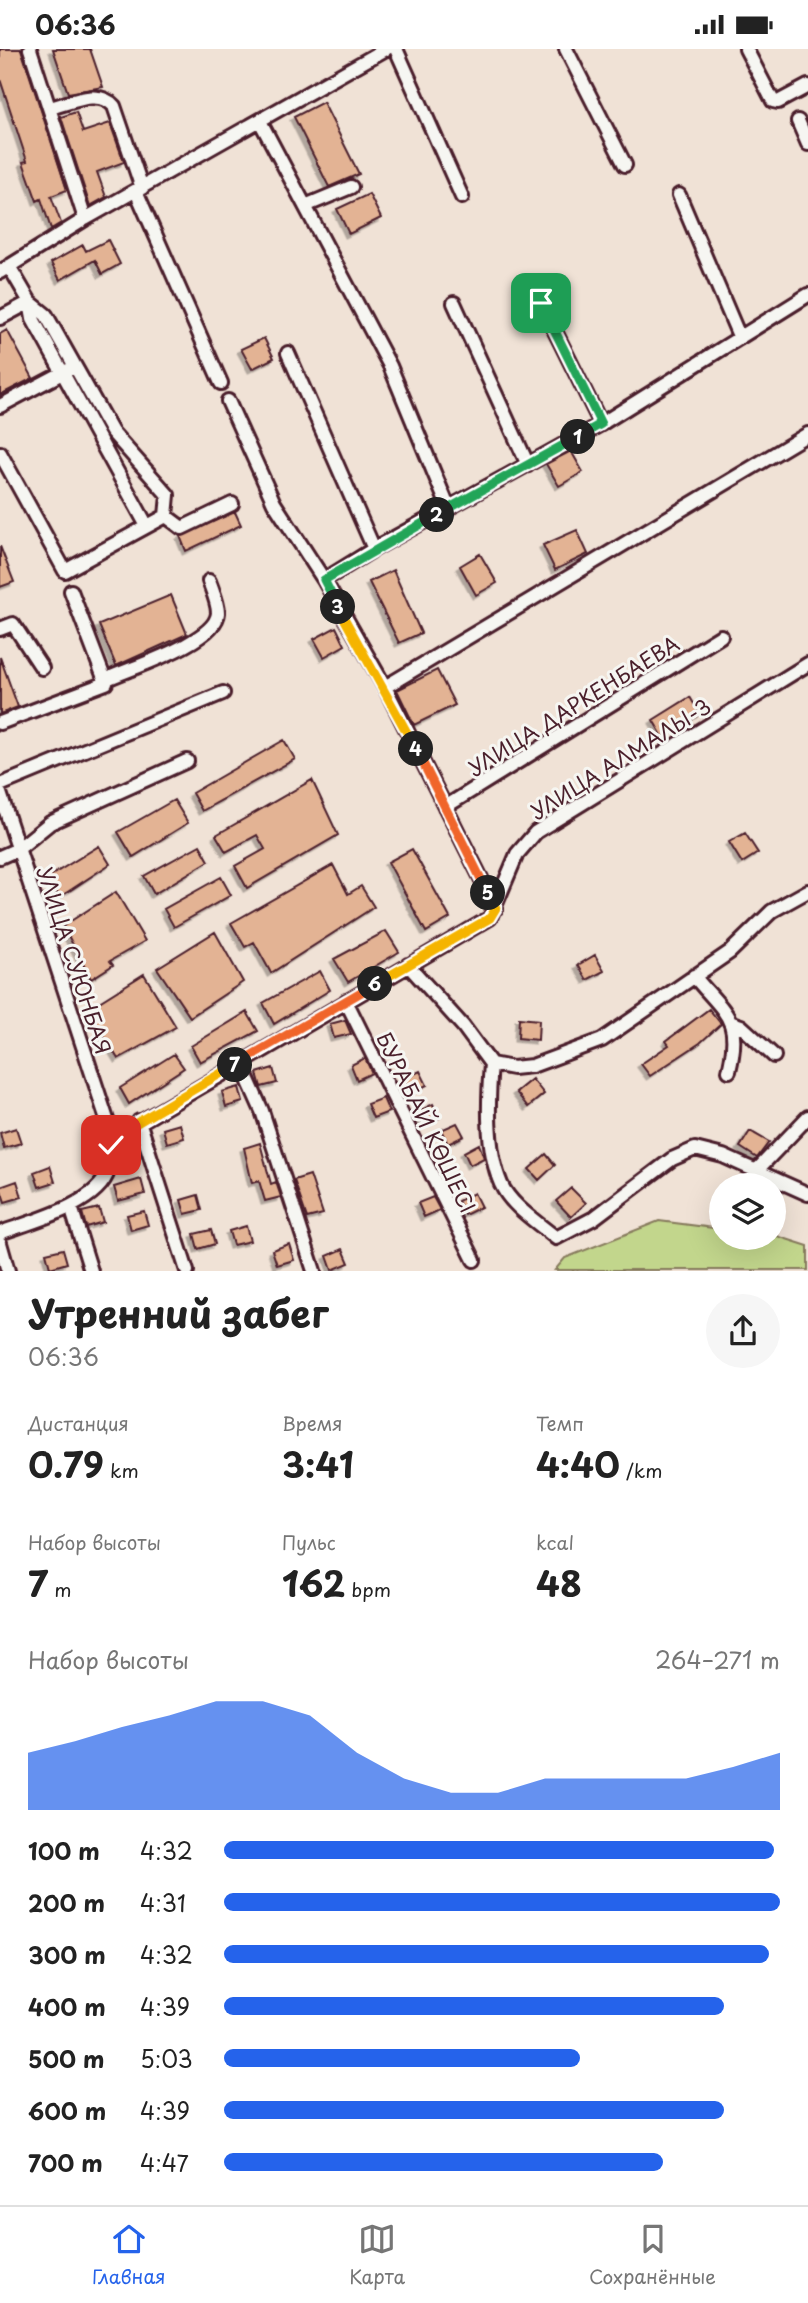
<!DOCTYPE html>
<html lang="ru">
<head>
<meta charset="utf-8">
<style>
	:root { --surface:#fff; --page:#f6f6f6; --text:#222; --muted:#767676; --line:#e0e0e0; --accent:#2563eb }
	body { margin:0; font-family:"Playpen Sans",sans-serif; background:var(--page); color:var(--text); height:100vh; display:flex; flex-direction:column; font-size:26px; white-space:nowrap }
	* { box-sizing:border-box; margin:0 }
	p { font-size:23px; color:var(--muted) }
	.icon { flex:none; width:38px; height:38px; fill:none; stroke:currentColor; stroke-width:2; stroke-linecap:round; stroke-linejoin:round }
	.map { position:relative; height:1222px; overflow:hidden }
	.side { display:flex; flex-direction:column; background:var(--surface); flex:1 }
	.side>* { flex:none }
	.tools { position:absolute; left:709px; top:1124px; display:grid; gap:14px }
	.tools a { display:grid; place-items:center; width:77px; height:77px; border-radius:50%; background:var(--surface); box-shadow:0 7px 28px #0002; font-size:35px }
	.pin { position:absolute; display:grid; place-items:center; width:60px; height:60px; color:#fff; margin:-30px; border-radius:14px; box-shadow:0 4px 10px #0006 }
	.km { position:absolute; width:35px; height:35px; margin:-18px; border-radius:50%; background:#222; color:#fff; font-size:19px; line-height:35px; text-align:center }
	.round { display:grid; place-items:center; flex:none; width:74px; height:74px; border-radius:37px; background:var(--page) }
	.headline { display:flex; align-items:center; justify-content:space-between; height:119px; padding:0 28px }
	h1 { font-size:38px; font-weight:700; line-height:52px }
	.figures { display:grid; grid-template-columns:repeat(3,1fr); gap:10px; height:119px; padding:7px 28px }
	.figures div { display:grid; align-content:center }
	.figures b { font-size:35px; font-weight:700 }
	.figures small { font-size:19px; font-weight:400 }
	.figures p { font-size:19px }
	.chart { height:196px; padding:14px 28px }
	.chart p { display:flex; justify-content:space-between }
	.chart svg { width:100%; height:126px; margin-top:7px; fill:var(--accent); opacity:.7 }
	ul { padding:0 28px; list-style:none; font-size:23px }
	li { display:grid; grid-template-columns:112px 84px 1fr; align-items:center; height:52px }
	li i { height:18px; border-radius:9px; background:var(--accent) }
	.status { display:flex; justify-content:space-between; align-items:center; height:49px; padding:0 35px; background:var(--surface); direction:ltr }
	.status svg { height:19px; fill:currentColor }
	.menu { display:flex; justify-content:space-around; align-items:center; height:98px; border-top:2px solid var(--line); background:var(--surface); font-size:19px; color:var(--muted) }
	.menu a { display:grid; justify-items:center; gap:4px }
	.menu .active { color:var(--accent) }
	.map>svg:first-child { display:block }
	.green { fill:#c2d68c; stroke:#867a5c; stroke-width:2 }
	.building { fill:#e3b394; stroke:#4a1f2b; stroke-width:2; filter:url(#shadow) }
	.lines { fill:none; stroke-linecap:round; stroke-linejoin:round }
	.minor-casing { stroke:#4a1f2b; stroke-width:18 }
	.minor { stroke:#f6f6f2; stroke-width:12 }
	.split-1-casing { stroke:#fff; stroke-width:14 }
	.split-2-casing { stroke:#fff; stroke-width:14 }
	.split-3-casing { stroke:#fff; stroke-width:14 }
	.split-4-casing { stroke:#fff; stroke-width:14 }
	.split-5-casing { stroke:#fff; stroke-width:14 }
	.split-6-casing { stroke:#fff; stroke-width:14 }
	.split-7-casing { stroke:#fff; stroke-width:14 }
	.split-8-casing { stroke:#fff; stroke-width:14 }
	.split-1 { stroke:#22a559; stroke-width:9 }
	.split-2 { stroke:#22a559; stroke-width:9 }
	.split-3 { stroke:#22a559; stroke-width:9 }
	.split-4 { stroke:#f5b400; stroke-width:9 }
	.split-5 { stroke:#f0652b; stroke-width:9 }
	.split-6 { stroke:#f5b400; stroke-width:9 }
	.split-7 { stroke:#f0652b; stroke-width:9 }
	.split-8 { stroke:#f5b400; stroke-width:9 }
	.labels { text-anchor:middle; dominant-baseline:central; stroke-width:6; stroke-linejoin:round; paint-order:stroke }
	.street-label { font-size:21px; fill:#4a1f2b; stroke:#f6f6f2 }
</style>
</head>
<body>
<div class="status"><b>06:36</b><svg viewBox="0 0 49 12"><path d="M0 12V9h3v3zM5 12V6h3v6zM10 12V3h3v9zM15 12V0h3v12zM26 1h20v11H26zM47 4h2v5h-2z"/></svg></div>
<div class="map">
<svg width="808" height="1222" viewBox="0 0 808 1222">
	<defs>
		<filter id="shadow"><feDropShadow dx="-3.5" dy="3.5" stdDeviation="0" flood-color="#0004"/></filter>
	</defs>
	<rect width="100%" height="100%" fill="#f0e2d6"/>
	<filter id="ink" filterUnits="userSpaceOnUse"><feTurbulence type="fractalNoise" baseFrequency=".0143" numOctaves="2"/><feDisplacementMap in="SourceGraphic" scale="14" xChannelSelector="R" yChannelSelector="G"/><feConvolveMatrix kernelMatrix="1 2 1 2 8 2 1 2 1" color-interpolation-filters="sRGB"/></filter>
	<g filter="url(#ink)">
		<path class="green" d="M659 1172 721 1180V1188L774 1186 808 1197V1221H555L565 1209Z"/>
		<path class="building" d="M0 0H21L67 141 51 147 61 174 51 180 41 150 37 152 23 113 27 112 0 30Z
			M53 0H90L103 38 68 44Z
			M323 53 359 125 329 138 294 68Z
			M76 63 83 83 110 74 124 113 97 123 106 148 90 157 61 68Z
			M369 145 381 169 349 185 337 160Z
			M108 191 120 215 102 225 95 211 60 231 51 214 83 196 86 202Z
			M7 281 33 329 0 346V285Z
			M264 289 274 309 252 320 241 300Z
			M571 402 583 423 559 437 546 415Z
			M235 463 241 476 186 502 180 487Z
			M577 481 588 505 555 521 543 496Z
			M0 497 14 533 0 538Z
			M480 505 497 534 476 546 460 517Z
			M393 521 421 584 399 594 369 533Z
			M171 546 187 585 116 617 99 576Z
			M336 578 345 596 324 608 314 590Z
			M0 608 18 658 0 665Z
			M437 621 455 656 414 676 397 641Z
			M690 648 700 665 663 688 653 671Z
			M284 691 295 710 202 762 192 744Z
			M312 731 338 786 247 839 235 817 265 800 257 786 226 803 216 786Z
			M174 751 188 774 133 808 118 783Z
			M745 784 758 804 742 814 729 793Z
			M200 796 209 812 154 845 144 827Z
			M99 797 110 815 60 848 47 829Z
			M412 800 450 869 426 883 388 813Z
			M333 816 348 845 361 837 374 858 271 924 254 893 245 898 231 874Z
			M221 828 231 846 174 878 164 860Z
			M116 843 145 892 110 912 113 916 91 930 63 877Z
			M386 882 399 903 348 933 334 910Z
			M215 883 243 933 190 968 157 919Z
			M595 906 604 922 587 931 578 916Z
			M320 922 330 941 274 975 263 954Z
			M144 925 176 978 118 1010 88 960Z
			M709 960 721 975 700 994 650 1027 641 1015 669 996 666 992Z
			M247 963 258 982 200 1013 191 997Z
			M519 969 539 971 538 991 518 989Z
			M345 971 351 985 334 989 330 975Z
			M174 1005 184 1019 129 1055 120 1039Z
			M365 1009 372 1024 357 1031 351 1016Z
			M273 1019 277 1034 261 1038 257 1024Z
			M420 1022 427 1036 411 1044 404 1030Z
			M532 1030 544 1045 528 1058 516 1043Z
			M239 1038 243 1053 226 1058 222 1043Z
			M383 1049 389 1063 373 1069 367 1055Z
			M433 1055 439 1069 424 1077 417 1063Z
			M457 1074 464 1087 448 1095 441 1081Z
			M180 1075 184 1089 167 1094 163 1080Z
			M16 1079 21 1094 4 1099 0 1084Z
			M750 1082 769 1093 757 1109 740 1098Z
			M260 1094 271 1135 276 1133 281 1148 265 1152 259 1132 252 1134 244 1099Z
			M479 1095 484 1109 470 1116 464 1103Z
			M546 1105 555 1116 539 1131 529 1120Z
			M50 1117 55 1133 39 1138 34 1123Z
			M310 1126 323 1165 307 1169 294 1131Z
			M141 1130 145 1145 118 1152 114 1138Z
			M17 1132 22 1148 5 1153 0 1138Z
			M571 1139 586 1154 571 1168 556 1152Z
			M474 1144 481 1158 465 1166 458 1152Z
			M198 1146 202 1161 185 1165 181 1151Z
			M433 1148 440 1161 424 1168 418 1154Z
			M99 1159 103 1173 86 1178 82 1163Z
			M144 1162 148 1176 131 1181 127 1166Z
			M246 1177 250 1192 233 1196 229 1182Z
			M211 1181 215 1195 198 1200 194 1185Z
			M289 1195 294 1211 277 1216 272 1201Z
			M63 1200 67 1214 50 1219 46 1204Z
			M343 1200 349 1214 332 1221 327 1207Z"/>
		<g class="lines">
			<g class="minor-casing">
				<path id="minor" d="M30 0 85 170
					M396 0 462 148
					M566 0 625 116
					M746 0 773 52 778 53 808 37
					M50 59C70 54 99 39 114 57L142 139
					M798 72 808 95
					M261 74 390 317 449 460
					M136 142 221 334
					M679 146 739 287
					M305 157 351 138
					M0 223 85 170 386 0
					M454 254 528 416
					M541 254 601 375
					M0 269 30 253 33 270 147 477
					M288 304 374 500
					M228 352 274 454 324 531
					M0 357 68 321
					M0 404 65 522 166 467 168 446 112 383 46 266 30 253 9 217
					M166 467 182 479 232 455
					M0 580 13 575 42 619
					M107 630C130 619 216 593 218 564 218 554 212 541 209 532
					M385 638 808 385
					M0 674 106 634 71 542
					M0 736 223 644
					M0 744 113 1089
					M445 758 721 587
					M0 808 18 800 50 774 187 712
					M496 859 385 638 324 531 374 500 601 375 808 246
					M408 916 463 977 491 1015 513 1019 532 1017 602 991 730 903 772 862 808 842
					M694 927C726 966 742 969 729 1022
					M346 952 474 1211
					M732 974 741 977 774 1007
					M240 1013 262 1062 314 1222
					M491 1015C488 1052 486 1100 501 1135 511 1157 537 1173 556 1189L594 1169 672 1110 695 1100 723 1107 808 1145
					M139 1072 187 1222
					M113 1089 490 869 517 805 536 783 808 615
					M757 1121 808 1068
					M71 1158 91 1222
					M0 1184C30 1173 98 1156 108 1122 111 1111 110 1099 113 1089
					M0 1194 8 1222"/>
			</g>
			<use href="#minor" class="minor"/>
		</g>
	</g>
	<g class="lines" filter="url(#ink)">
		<g class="split-1-casing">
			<path id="split-1" d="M541 254 601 375 578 388"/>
		</g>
		<g class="split-2-casing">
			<path id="split-2" d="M437 466 578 388"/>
		</g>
		<g class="split-3-casing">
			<path id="split-3" d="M338 558 324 531 437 466"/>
		</g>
		<g class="split-4-casing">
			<path id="split-4" d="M338 558 416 700"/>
		</g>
		<g class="split-5-casing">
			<path id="split-5" d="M416 700 488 844"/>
		</g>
		<g class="split-6-casing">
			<path id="split-6" d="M375 935 490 869 496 859 488 844"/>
		</g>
		<g class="split-7-casing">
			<path id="split-7" d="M235 1016 375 935"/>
		</g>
		<g class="split-8-casing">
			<path id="split-8" d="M111 1096 113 1088 235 1016"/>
		</g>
		<use href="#split-1" class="split-1"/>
		<use href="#split-2" class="split-2"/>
		<use href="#split-3" class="split-3"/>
		<use href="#split-4" class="split-4"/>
		<use href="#split-5" class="split-5"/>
		<use href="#split-6" class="split-6"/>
		<use href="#split-7" class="split-7"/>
		<use href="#split-8" class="split-8"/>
	</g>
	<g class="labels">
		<g class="street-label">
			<text transform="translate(573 656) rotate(-32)">УЛИЦА ДАРКЕНБАЕВА</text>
			<text transform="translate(620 709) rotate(-32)">УЛИЦА АЛМАЛЫ-3</text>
			<text transform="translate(75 911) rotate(72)">УЛИЦА СУЮНБАЯ</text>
			<text transform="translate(427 1073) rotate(64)">БУРАБАЙ КӨШЕСІ</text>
		</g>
	</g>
</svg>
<div class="tools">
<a><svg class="icon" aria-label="layers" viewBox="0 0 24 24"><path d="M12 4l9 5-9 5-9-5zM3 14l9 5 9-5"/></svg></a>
</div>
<div class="pin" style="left:541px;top:254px;background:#1e9e55"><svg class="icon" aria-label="arrive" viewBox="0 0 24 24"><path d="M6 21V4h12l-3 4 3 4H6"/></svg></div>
<div class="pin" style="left:111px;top:1096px;background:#d93025"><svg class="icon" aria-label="check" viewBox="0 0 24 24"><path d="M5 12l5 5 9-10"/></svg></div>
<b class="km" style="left:578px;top:388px">1</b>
<b class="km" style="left:437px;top:466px">2</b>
<b class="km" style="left:338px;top:558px">3</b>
<b class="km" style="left:416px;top:700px">4</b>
<b class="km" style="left:488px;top:844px">5</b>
<b class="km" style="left:375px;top:935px">6</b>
<b class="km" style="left:235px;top:1016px">7</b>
</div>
<section class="side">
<div class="headline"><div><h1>Утренний забег</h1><p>06:36</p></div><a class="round"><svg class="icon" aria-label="share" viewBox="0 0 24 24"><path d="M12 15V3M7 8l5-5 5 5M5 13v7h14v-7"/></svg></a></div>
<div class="figures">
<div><p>Дистанция</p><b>0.79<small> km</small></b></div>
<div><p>Время</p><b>3:41</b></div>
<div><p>Темп</p><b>4:40<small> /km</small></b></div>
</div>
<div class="figures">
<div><p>Набор высоты</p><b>7<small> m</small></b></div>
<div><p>Пульс</p><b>162<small> bpm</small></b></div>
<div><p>kcal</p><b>48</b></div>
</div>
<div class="chart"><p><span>Набор высоты</span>264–271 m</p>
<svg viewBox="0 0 160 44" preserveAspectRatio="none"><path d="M0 44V24L10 20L20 15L30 11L40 6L50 6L60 11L70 24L80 33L90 38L100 38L110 33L120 33L130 33L140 33L150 29L160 24V44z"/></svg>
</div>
<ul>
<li><b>100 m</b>4:32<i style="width:99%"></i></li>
<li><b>200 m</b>4:31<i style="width:100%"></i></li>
<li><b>300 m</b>4:32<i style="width:98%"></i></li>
<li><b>400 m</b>4:39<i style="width:90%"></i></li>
<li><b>500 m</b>5:03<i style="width:64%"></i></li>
<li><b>600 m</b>4:39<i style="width:90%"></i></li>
<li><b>700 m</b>4:47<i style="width:79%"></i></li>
</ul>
</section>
<nav class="menu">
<a class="active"><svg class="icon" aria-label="home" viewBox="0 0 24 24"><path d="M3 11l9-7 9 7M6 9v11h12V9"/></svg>Главная</a>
<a><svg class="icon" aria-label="map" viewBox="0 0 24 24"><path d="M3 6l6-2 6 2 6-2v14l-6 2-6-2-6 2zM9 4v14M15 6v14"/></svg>Карта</a>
<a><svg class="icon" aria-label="saved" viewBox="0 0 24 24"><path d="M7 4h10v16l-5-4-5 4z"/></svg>Сохранённые</a>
</nav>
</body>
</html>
